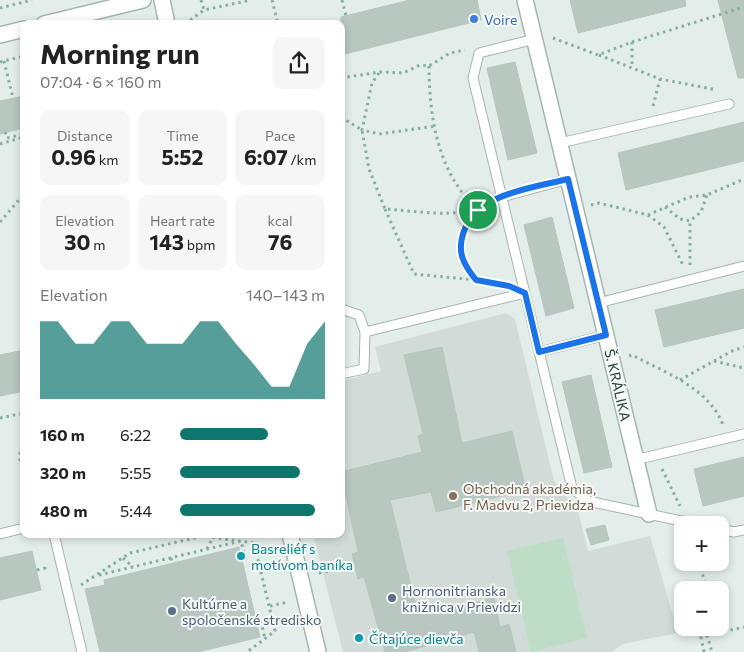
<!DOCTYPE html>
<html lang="en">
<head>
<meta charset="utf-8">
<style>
	:root { --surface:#fff; --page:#f6f6f6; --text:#222; --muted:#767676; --accent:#0f766e }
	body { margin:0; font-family:Commissioner,sans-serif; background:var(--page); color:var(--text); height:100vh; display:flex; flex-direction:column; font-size:19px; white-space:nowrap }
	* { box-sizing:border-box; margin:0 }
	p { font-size:16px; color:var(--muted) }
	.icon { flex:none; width:28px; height:28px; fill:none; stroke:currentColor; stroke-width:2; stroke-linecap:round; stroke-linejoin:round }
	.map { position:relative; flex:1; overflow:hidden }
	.details { position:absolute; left:20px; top:20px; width:325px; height:518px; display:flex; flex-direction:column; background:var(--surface); border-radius:10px; box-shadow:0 2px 8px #0003 }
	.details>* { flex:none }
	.fabs { position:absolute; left:674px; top:516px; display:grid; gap:10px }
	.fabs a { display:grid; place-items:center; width:55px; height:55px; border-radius:10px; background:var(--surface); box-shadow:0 2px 8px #0003; font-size:25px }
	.pin { position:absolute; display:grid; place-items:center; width:42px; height:42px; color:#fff; margin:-21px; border:2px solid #fff; border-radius:50%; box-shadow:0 1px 5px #0007 }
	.round { display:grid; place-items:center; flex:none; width:52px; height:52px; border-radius:10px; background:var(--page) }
	.head { display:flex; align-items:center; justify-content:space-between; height:85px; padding:0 20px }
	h1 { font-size:28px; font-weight:700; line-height:38px }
	.metrics { display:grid; grid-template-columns:repeat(3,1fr); gap:8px; height:85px; padding:5px 20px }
	.metrics div { display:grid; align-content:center; border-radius:10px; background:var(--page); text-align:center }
	.metrics b { font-size:21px; font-weight:700 }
	.metrics small { font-size:14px; font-weight:400 }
	.metrics p { font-size:14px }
	.chart { height:140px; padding:10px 20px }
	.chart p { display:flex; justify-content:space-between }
	.chart svg { width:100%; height:90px; margin-top:5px; fill:var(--accent); opacity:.7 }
	ul { padding:0 20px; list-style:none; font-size:16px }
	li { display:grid; grid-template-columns:80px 60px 1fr; align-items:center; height:38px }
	li i { height:12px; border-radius:6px; background:var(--accent) }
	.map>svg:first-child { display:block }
	.built { fill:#d1dcd8 }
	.pitch { fill:#bdddc6 }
	.building { fill:#b9c7c1; stroke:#b6c6bf }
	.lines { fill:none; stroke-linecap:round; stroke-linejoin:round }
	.service-casing { stroke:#a6b5b0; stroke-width:11 }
	.minor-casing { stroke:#a6b5b0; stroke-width:18 }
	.path { stroke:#85afa2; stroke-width:3; stroke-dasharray:2.5 4; stroke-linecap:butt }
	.service { stroke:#fff; stroke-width:9 }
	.minor { stroke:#fff; stroke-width:15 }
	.route-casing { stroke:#fff; stroke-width:10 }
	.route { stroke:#1a73e8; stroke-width:6 }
	.shop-dot { fill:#3f7fe0; stroke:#f4f9f6; stroke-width:2 }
	.education-dot { fill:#8d6e63; stroke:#f4f9f6; stroke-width:2 }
	.culture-dot { fill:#0f9aa8; stroke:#f4f9f6; stroke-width:2 }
	.service-dot { fill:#5c6f8a; stroke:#f4f9f6; stroke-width:2 }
	.labels { text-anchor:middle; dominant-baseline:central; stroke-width:4; stroke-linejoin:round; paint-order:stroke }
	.shop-label { font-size:14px; fill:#366cbe; stroke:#f4f9f6; text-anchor:start }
	.street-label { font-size:14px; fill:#233e37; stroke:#f4f9f6 }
	.education-label { font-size:14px; fill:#785e54; stroke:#f4f9f6; text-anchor:start }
	.culture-label { font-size:14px; fill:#0d838f; stroke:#f4f9f6; text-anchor:start }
	.service-label { font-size:14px; fill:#4e5e75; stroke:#f4f9f6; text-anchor:start }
</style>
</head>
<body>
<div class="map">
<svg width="744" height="652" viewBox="0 0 744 652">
	<rect width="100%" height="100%" fill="#e3ede9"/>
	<path class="built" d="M506 313 515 319 554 481 578 511 588 551 650 536 678 633 623 644 612 652H343L313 534H341V381L381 371 375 347Z"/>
	<path class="pitch" d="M563 538 587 638 531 652 507 551Z"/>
	<path class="building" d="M410 0H477L481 20 341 55V17Z
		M570 0H685L686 6 578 33Z
		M718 0H744V78H738Z
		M515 62 537 153 508 160 487 68Z
		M24 96V128L0 134V101Z
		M744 122V161L626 190 618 153Z
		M552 217 574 308 546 316 524 225Z
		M744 289V328L664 347 655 310Z
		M442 347 462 443 512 431 526 490 436 512 431 492 390 500 417 611 435 607 437 612 494 598 500 627 509 624 516 652H479L474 632 405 652H385L364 577 358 579 352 554 358 552 341 472 422 452 418 436 423 434 404 355Z
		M24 350V391L0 396V355Z
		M591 375 612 467 584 473 562 382Z
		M744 457V496L703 506 694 469Z
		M605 525 609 540 591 545 586 529Z
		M239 547 260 637 198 652H100L85 589 105 585 104 580Z
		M32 551 41 590 0 600V558Z"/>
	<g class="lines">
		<g class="service-casing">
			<path id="service" d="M535 39 479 53 473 78 572 488 588 501 700 525
				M560 143 729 104
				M502 197 568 179
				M598 303 744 266
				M341 309 359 315 365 332 364 369 341 374
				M365 332 525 293
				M539 352 606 335
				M635 460 744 434
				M720 529 734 532 744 530
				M0 534 24 528
				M54 534 82 652"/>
		</g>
		<g class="minor-casing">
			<path id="minor" d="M162 0 167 24
				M525 0 649 514
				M44 24 143 0
				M0 35 24 29
				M290 534 318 652"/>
		</g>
		<path class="path" d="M201 0 204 10 251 0
			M272 0 278 24
			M342 0 346 16
			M0 8 32 0
			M185 24 204 10
			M553 38 598 55 632 42 744 7
			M632 42V68
			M599 55 660 79 717 90
			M4 61 13 98
			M0 62 24 56
			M429 66C429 116 438 175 478 209 457 237 454 252 476 280L496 284
			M379 73 372 83 362 130 379 134 436 126
			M341 78 380 72 403 73 420 65 429 66 450 53 465 50
			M653 106 660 79
			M341 117 362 130 369 169 385 209C419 211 459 220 490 203
			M5 132 7 138 24 134
			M0 144 24 137
			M591 205 599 203 648 215 689 197 707 195 744 179
			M665 207 680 219 690 221 701 212 707 195
			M385 209 414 274 476 280
			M648 215 664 227 684 267
			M0 222 24 194
			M690 265V221
			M629 356 632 355C666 373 709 388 723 425
			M714 361 744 368
			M680 380 732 351 744 347
			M0 418 24 413
			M24 447 19 455 24 476
			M662 469 680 506
			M207 549 213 537
			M123 558 133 567
			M171 558 172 563
			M699 562 707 590
			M260 566 278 561
			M37 570 45 568 44 566
			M319 573 355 566
			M99 575 241 541 246 561
			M81 585 130 553 203 536 254 543 275 631 247 652
			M270 606 288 602
			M261 621 265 639
			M717 628 719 633
			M707 635 712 652
			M704 652 701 637 744 627"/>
		<use href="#service" class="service"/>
		<use href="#minor" class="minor"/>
	</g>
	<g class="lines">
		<g class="route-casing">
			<path id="route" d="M568 179 606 335 539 352 525 293 509 286 476 280C464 265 457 253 463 234 475 193 533 188 568 179Z"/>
		</g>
		<use href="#route" class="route"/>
	</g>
	<circle class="shop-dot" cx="474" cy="19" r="5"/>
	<circle class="education-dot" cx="453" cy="496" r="5"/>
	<g class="culture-dot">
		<circle cx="241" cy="556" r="5"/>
		<circle cx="359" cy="638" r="5"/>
	</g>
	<g class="service-dot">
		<circle cx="392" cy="598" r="5"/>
		<circle cx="172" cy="611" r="5"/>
	</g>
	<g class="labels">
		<g class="shop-label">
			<text x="484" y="19">Voire</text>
		</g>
		<g class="street-label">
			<text transform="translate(618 385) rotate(77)">Š. KRÁLIKA</text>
		</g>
		<g class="education-label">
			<text x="463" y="488">Obchodná akadémia,<tspan x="463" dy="16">F. Madvu 2, Prievidza</tspan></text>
		</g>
		<g class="culture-label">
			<text x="251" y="548">Basreliéf s<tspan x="251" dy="16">motívom baníka</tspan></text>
			<text x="369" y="638">Čítajúce dievča</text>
		</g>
		<g class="service-label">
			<text x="402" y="590">Hornonitrianska<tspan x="402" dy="16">knižnica v Prievidzi</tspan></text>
			<text x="182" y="603">Kultúrne a<tspan x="182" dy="16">spoločenské stredisko</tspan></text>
		</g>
	</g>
</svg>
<div class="fabs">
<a>+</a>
<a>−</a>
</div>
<div class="pin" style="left:478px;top:210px;background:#1e9e55"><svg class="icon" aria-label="arrive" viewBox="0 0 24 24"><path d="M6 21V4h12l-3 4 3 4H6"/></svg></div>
<section class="details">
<div class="head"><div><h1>Morning run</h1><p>07:04 · 6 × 160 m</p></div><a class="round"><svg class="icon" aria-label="share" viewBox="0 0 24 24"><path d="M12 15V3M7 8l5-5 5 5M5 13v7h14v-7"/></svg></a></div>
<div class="metrics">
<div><p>Distance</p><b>0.96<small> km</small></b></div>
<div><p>Time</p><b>5:52</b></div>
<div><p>Pace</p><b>6:07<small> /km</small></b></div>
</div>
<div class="metrics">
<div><p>Elevation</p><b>30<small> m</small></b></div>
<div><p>Heart rate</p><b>143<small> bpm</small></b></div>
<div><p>kcal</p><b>76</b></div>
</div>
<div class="chart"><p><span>Elevation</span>140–143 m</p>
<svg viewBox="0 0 160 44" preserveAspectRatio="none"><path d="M0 44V6L10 6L20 17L30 17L40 6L50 6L60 17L70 17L80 17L90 6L100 6L110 17L120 27L130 38L140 38L150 17L160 6V44z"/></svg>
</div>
<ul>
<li><b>160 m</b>6:22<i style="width:61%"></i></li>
<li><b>320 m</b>5:55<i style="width:83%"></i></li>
<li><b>480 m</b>5:44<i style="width:93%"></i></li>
</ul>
</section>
</div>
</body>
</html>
